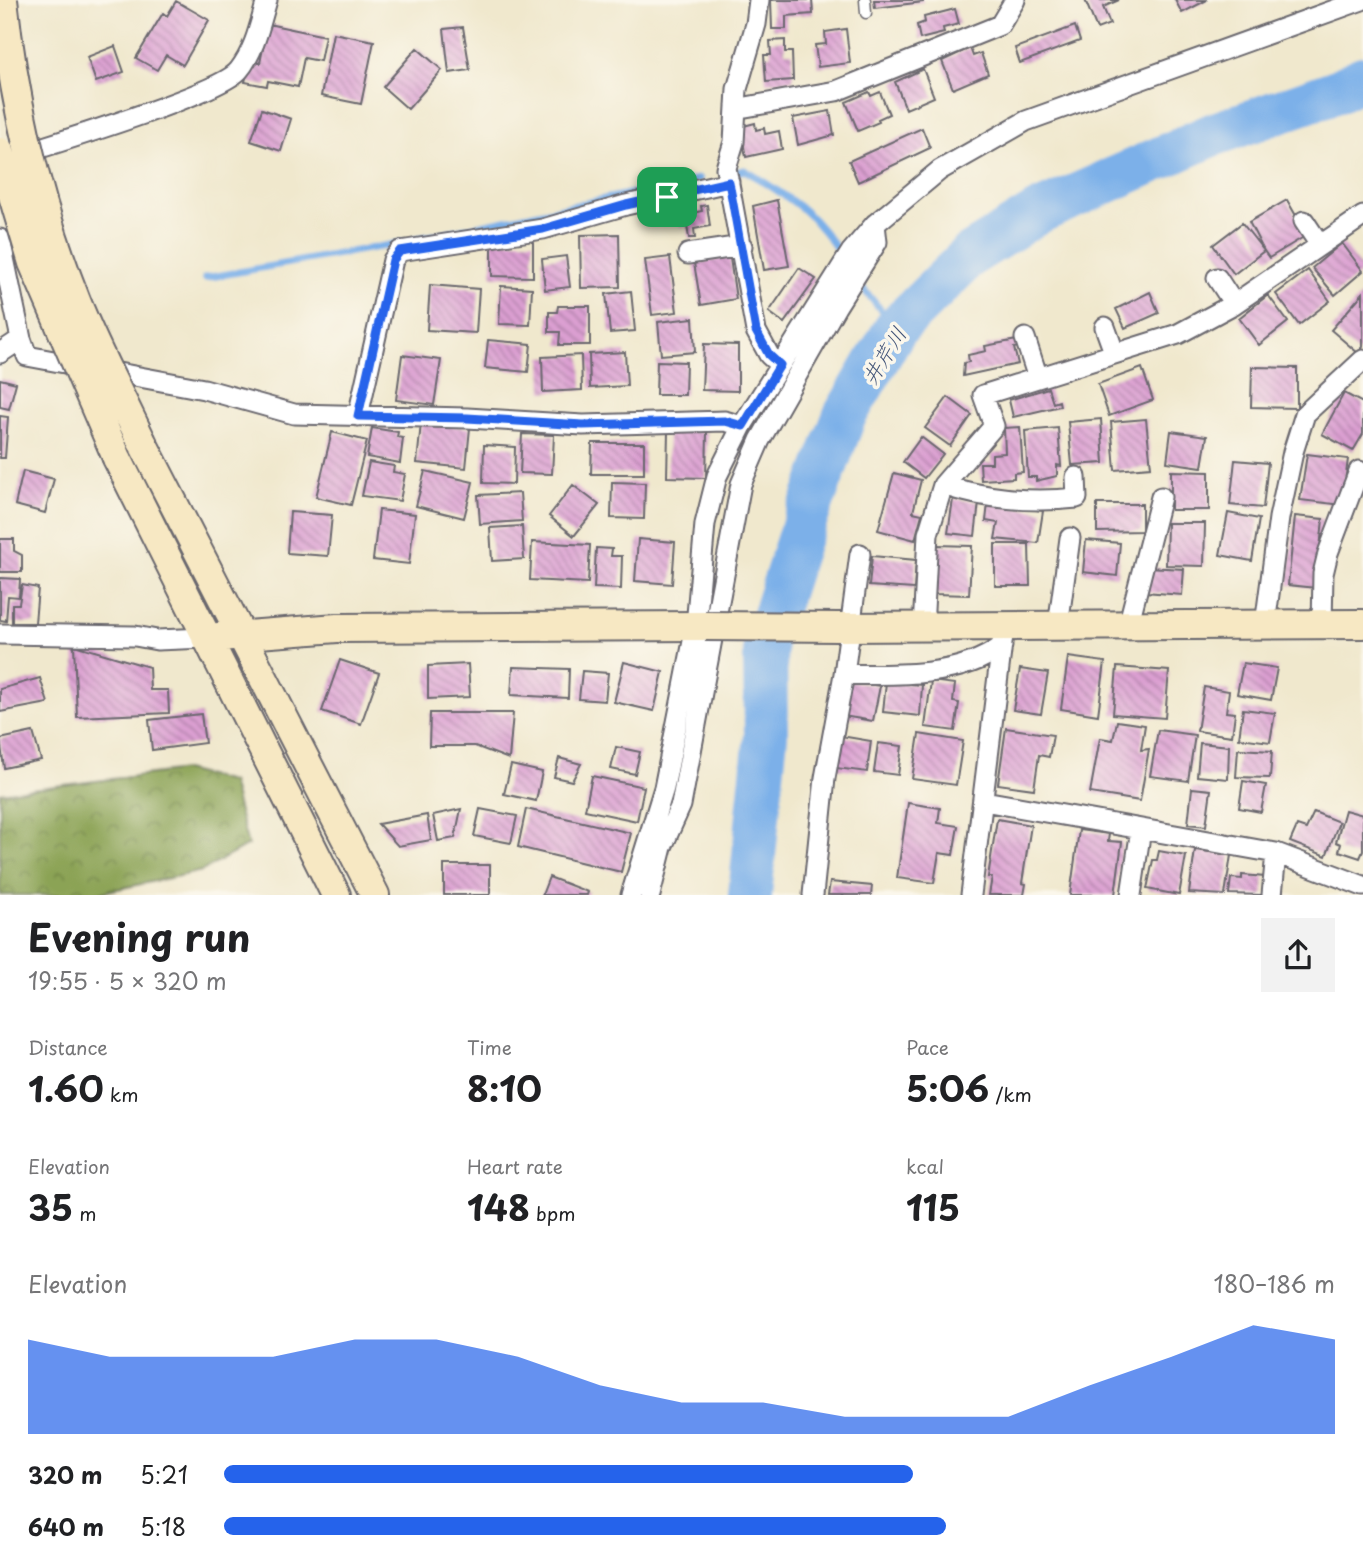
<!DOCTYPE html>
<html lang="en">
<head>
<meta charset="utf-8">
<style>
	:root { --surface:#fff; --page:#f2f2f2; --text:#202124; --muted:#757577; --accent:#2563eb }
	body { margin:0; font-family:"Playpen Sans","Klee One",sans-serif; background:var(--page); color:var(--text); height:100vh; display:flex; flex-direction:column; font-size:26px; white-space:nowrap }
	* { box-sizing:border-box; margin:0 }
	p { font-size:23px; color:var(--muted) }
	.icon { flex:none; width:38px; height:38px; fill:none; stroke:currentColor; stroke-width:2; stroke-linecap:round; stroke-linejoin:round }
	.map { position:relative; height:895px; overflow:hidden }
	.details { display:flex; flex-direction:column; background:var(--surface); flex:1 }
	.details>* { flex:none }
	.pin { position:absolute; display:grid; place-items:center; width:60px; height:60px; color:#fff; margin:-30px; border-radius:14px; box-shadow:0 4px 10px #0006 }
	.round { display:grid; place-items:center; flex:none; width:74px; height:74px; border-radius:0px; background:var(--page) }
	.head { display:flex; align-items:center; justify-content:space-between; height:119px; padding:0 28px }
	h1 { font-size:38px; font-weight:700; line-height:52px }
	.stats { display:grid; grid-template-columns:repeat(3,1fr); gap:10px; height:119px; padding:7px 28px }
	.stats div { display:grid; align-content:center }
	.stats b { font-size:35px; font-weight:700 }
	.stats small { font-size:19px; font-weight:400 }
	.stats p { font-size:19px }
	.chart { height:196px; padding:14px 28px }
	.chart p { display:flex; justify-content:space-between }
	.chart svg { width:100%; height:126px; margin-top:7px; fill:var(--accent); opacity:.7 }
	ul { padding:0 28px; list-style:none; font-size:23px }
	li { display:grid; grid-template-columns:112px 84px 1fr; align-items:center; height:52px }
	li i { height:18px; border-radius:9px; background:var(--accent) }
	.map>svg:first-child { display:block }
	.forest { fill:url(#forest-crowns); stroke:#566248; stroke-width:2 }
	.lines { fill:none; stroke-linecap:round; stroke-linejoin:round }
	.stream { stroke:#7cb0e9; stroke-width:7 }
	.river { stroke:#7cb0e9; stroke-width:44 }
	.building { fill:url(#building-back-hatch) }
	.lane-casing { stroke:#6a676e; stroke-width:13 }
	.street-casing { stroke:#6a676e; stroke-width:23 }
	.secondary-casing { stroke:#6a676e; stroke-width:32 }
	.lane { stroke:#fff; stroke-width:10 }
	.street { stroke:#fff; stroke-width:19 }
	.secondary { stroke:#f7e8c3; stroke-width:28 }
	.secondary-bridge-casing { stroke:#6a676e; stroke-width:32; stroke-linecap:butt }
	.secondary-bridge { stroke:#f7e8c3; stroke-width:28 }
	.route-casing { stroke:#fff; stroke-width:14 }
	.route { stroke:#2563eb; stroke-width:9 }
	.labels { text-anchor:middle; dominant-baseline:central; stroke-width:7; stroke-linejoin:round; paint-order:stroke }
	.water-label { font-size:21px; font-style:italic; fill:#425478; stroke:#fbf7ec }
</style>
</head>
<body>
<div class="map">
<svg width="1363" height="895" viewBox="0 0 1363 895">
	<defs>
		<pattern id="forest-crowns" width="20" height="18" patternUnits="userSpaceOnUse" patternTransform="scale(1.75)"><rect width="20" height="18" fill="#8ba354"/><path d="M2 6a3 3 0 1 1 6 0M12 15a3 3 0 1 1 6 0" fill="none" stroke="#718447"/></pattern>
		<pattern id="building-back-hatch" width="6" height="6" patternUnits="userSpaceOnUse" patternTransform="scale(1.75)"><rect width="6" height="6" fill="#db9fd1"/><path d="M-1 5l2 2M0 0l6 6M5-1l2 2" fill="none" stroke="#b181ab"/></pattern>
	</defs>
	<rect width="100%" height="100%" fill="#fbf7ec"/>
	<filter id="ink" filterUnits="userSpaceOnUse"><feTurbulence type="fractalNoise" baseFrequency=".0143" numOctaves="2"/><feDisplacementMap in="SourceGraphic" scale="14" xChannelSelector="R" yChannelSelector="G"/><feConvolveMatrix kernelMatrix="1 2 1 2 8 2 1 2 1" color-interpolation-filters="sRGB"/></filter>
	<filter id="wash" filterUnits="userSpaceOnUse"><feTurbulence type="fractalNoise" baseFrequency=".00686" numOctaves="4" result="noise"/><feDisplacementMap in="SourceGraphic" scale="28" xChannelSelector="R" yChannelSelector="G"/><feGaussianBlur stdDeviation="1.57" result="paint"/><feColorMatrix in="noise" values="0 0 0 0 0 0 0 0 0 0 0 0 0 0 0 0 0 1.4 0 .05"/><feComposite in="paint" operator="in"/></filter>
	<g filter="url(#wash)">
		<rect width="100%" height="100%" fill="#f0e8cd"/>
		<path class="forest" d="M184 770 231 782 248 845 202 871 90 895H0V793Z"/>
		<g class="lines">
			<path class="stream" d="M728 174 745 170C791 199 814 211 843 259
				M416 239 699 179
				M205 278 401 243
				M855 279 896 328"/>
			<path class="river" d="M750 895 766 735 765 643 798 540 845 415 896 328 970 255 1039 212 1212 135 1337 91 1363 78"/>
		</g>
		<g id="blocks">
			<path class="building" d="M771 0H812L813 14 786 16V29H772Z
				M874 0H923V2L875 8Z
				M1085 0H1119L1103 7 1110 24 1097 29Z
				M1175 0H1207L1182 13Z
				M176 1 209 20 183 65 166 55 157 70 136 58 163 13 167 16Z
				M955 9 959 24 943 28 944 33 920 39 917 25 925 22 924 17Z
				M268 24 325 36 320 61 304 58 298 87 268 81 267 86 245 82 250 61 260 63Z
				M1075 26 1080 41 1020 63 1015 48Z
				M463 27 470 70 449 73 444 29Z
				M846 29 850 63 818 67 815 45 826 44 825 32Z
				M333 33 374 41 361 104 321 96Z
				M785 40V52H792L793 80 766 82 764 55H771L770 41Z
				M115 46 124 72 96 82 87 57Z
				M417 48 442 70 408 109 383 87Z
				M970 48 973 56 981 53 988 74 953 89 942 61Z
				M923 69 934 97 906 109 895 82Z
				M869 92 871 96 880 92 889 114 878 119 879 122 858 131 846 102Z
				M262 109 291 119 281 151 251 141Z
				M830 111 834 135 798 145 793 118Z
				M755 123 756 130 764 128 765 134 779 131 782 149 746 157 740 127Z
				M922 128 930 148 858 182 849 161Z
				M777 200 789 266 764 270 753 206Z
				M1287 200 1307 235 1269 258 1264 251 1234 274 1213 245 1242 223 1264 251 1249 222Z
				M707 205 710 226 694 229 695 238H689L687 226 681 227 679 215 692 208V213L702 211 701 206Z
				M619 234 620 287 581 288 580 235Z
				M492 241H533V277L492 276Z
				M1342 243 1363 271 1335 295 1312 268Z
				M566 256 570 287 545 290 542 259Z
				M670 257 677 312 652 315 645 260Z
				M730 258 736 299 701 305 694 263Z
				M799 268 816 279 784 323 769 312Z
				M1308 270 1330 301 1299 325 1276 294Z
				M430 285 479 289 476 333 427 330Z
				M501 286 532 288 530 325 499 324Z
				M631 291 635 331 610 333 606 294Z
				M1150 292 1159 313 1125 328 1116 309Z
				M1363 293V347L1358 353 1331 330Z
				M1268 295 1288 322 1259 345 1239 318Z
				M558 306H590V345H559L560 332H549V312H557Z
				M693 318 695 352 661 355 658 322Z
				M488 340 531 344 528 372 485 368Z
				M1017 340 1018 347 1014 348 1018 364 963 376 964 363 969 362 968 355 986 351 985 346Z
				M704 344 738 345V391L702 390Z
				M625 352 627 386 590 388 589 354Z
				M402 355 441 360 434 405 396 400Z
				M581 355 582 390 543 392 542 357Z
				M657 361 686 362 685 395H656Z
				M1252 367 1297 368V408L1251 407Z
				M1142 368 1153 400 1109 416 1098 384Z
				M0 379 16 383 9 409 0 407Z
				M1048 388 1053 403 1059 401 1060 406 1013 417 1009 400Z
				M1344 393 1363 403V434L1353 451 1322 434Z
				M948 397 972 415 950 446 925 428Z
				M0 416 8 417 5 458H0Z
				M1101 419 1104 463 1072 465 1068 422Z
				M1146 419 1151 467 1115 470 1111 422Z
				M421 423 470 428 466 468 417 463Z
				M1020 427 1023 472 1014 473V478L981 480 980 463H992V454L1005 453 1004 428Z
				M372 428 398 432 397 437 403 438 400 463 367 457Z
				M1058 428 1061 466 1057 465V476L1036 481V477H1028L1025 431Z
				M668 431 707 432 706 478 667 477Z
				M1171 431 1207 436 1202 467 1167 462Z
				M332 432 367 441 351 505 316 497Z
				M522 434 554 435 552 474 520 473Z
				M921 437 943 454 924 478 903 462Z
				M592 443H644V474H591Z
				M484 445 515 447 514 484 483 483Z
				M1307 454 1348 459 1342 505 1300 500Z
				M1235 460 1268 463 1263 508 1230 505Z
				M369 462 394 466 393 472 405 474 400 501 362 496Z
				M23 471 54 479 45 513 15 505Z
				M425 471 473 482 464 518 416 506Z
				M1171 471 1209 472V510H1171Z
				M894 473 921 480 913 512 922 514 915 540 878 530Z
				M612 482 645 483 644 519 611 518Z
				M573 485 599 505 574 536 549 516Z
				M520 493 522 521 480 524 478 495Z
				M953 499 979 502 975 536 948 533Z
				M988 503 1043 511 1038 543 995 539 998 523 986 521Z
				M1097 504H1142V531L1097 532Z
				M379 510 415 514 409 564 373 560Z
				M290 512 332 515 328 556 287 553Z
				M1228 513 1259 519 1252 561 1220 555Z
				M1295 516 1323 519 1316 588 1288 585Z
				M1167 523H1205L1204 566 1166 565Z
				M522 526 524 559 492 561 490 528Z
				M0 539H14V551L22 555V572H0Z
				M638 539 675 542 672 584 635 581Z
				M1086 540 1120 543 1117 576 1083 572Z
				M532 542 590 545 588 583 530 580Z
				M995 544H1029L1030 586H995Z
				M937 545 972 546 969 595 935 594Z
				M596 548 612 549 611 556H622L621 589 594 588Z
				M872 556 916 560 914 589 869 586Z
				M1147 567 1184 569 1182 595 1145 592Z
				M0 578 20 579 19 597 8 596 6 621 0 620Z
				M22 585 38 588 35 623H12V604H19Z
				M74 645 149 667 150 690H168L169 713 77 717Z
				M1068 657 1105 662 1098 715 1061 709Z
				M340 660 379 673 361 724 322 711Z
				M624 662 663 672 654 711 614 702Z
				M1243 663 1277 668 1271 700 1237 694Z
				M468 664 470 697 428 699V666Z
				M513 667 569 669 568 698 511 695Z
				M1117 667 1169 671 1165 718 1113 714Z
				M1020 669 1048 673 1041 714 1013 710Z
				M582 671 608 673 605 701 579 699Z
				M40 678 48 703 0 712V689Z
				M849 681 880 686 873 721 843 716Z
				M931 681 955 684 953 702 959 703 955 731 925 727Z
				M886 682 922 685 920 716 883 712Z
				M1204 687 1229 691 1226 712 1235 713 1232 736 1197 731Z
				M1243 709 1275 713 1270 742 1239 738Z
				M430 713H513L509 759 475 746H429Z
				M201 714 205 743 152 750 149 720Z
				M1117 721 1145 725 1141 750 1149 749 1140 801 1090 793 1100 738 1113 740Z
				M1006 728 1053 735 1049 757 1039 755 1034 789 998 784Z
				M1158 730 1195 735 1188 781 1150 776Z
				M33 732 41 760 4 768 0 739Z
				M919 734 963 741 956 785 912 779Z
				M841 736 871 741 867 772 836 768Z
				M878 743 902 746 898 775 874 772Z
				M1200 743 1229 746 1228 779 1197 776Z
				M616 747 640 752 635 774 611 769Z
				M1238 749 1272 751 1270 778 1236 777Z
				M559 758 581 764 572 781 554 777Z
				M511 765 542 772 536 801 504 794Z
				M592 776 644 787 637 821 585 810Z
				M1243 781 1266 785 1261 812 1239 808Z
				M1192 788 1211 790 1206 826 1188 824Z
				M908 803 940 808 938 823 958 826 953 855 939 853 934 883 897 878Z
				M461 809 455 838 438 841 433 815Z
				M480 809 517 816 511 843 474 836Z
				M526 809 631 833 621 872 518 847Z
				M1345 810 1363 815V851L1360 858 1339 851 1341 844 1336 842Z
				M1314 812 1339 822 1326 856 1290 842 1297 826 1306 829Z
				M427 815 431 840 398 846 378 824Z
				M997 819 1031 825 1022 883 1026 884 1024 895H989L992 877H988Z
				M1079 830 1109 834 1108 841 1122 842 1115 895H1070Z
				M1195 850 1231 855 1225 895 1189 893Z
				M1159 851 1186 856 1179 895 1147 889 1153 860H1157Z
				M444 865H490V895H444Z
				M1242 875 1265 877 1263 895 1229 894 1231 878 1242 879Z
				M549 877 588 892 587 895H542Z
				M830 882 872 886 871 895H828Z"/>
		</g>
	</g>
	<g filter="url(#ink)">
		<use href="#blocks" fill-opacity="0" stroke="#6a676e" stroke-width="2"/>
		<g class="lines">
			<g class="lane-casing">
				<path id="lane" d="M865 0 866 13"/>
			</g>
			<g class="street-casing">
				<path id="street" d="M759 0 756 24 737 89 734 142 726 168 756 331 769 355 780 365
					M736 105 746 107 836 91 1000 25 1015 0
					M18 155C55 143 221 93 239 70 255 50 260 24 267 0
					M1304 221 1320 245
					M0 239 21 339 27 356 204 389 294 414 467 418 583 425 725 421 742 426
					M688 254 742 246
					M1217 278 1234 304
					M1105 327 1114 352
					M1025 338 1037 375
					M0 353 21 339
					M358 416 393 260 400 251 543 229 626 205 729 182
					M943 485C984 499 1033 503 1077 498L1076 477
					M1265 625 1279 518 1293 452 1305 414 1363 360
					M1322 625 1323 574 1328 553 1359 471
					M1058 626 1070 538
					M1128 626 1161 497
					M923 629 928 534 943 485 994 426 983 395 1178 334 1234 304 1363 216
					M0 634 135 636 157 640 206 638
					M844 674C895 675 960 678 1002 646
					M984 801 1276 853 1363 886
					M631 895 664 788 696 626 705 524 717 476 742 426 851 252 875 224 940 170 1026 121 1362 0
					M650 895 662 847 681 805 741 484 760 440 836 307 877 242 875 224
					M813 895 825 778 844 674 860 554
					M971 895 1004 627
					M1131 895 1141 829
					M1272 895 1276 853"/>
			</g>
			<g class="secondary-casing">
				<path id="secondary" d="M142 442 375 895
					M117 458 336 895
					M838 627 1363 624
					M206 638 337 628 705 626"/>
			</g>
			<use href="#lane" class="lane"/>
			<use href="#street" class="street"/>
			<use href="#secondary" class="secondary"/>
			<g class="secondary-bridge-casing">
				<path id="secondary-bridge" d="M3 0C14 103 38 205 76 301 95 349 120 395 142 442
					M0 152 33 263 117 458
					M705 626 838 627"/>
			</g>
			<use href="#secondary-bridge" class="secondary-bridge"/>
		</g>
	</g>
	<g class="lines" filter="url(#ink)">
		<g class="route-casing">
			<path id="route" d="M729 182 756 331 769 355 780 365 743 426 725 421 583 425 467 418 358 416 393 260 400 251 543 229 626 205Z"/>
		</g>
		<use href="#route" class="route"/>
	</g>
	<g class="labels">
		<g class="water-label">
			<text transform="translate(883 355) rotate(-58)">井芹川</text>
		</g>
	</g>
</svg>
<div class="pin" style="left:667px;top:197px;background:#1e9e55"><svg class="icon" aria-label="arrive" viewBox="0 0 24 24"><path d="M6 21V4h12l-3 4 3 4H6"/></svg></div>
</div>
<section class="details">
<div class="head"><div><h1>Evening run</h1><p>19:55 · 5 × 320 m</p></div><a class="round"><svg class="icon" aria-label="share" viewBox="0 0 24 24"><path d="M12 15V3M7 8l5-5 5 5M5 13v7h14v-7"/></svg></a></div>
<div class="stats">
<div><p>Distance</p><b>1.60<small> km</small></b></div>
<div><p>Time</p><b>8:10</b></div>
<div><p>Pace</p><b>5:06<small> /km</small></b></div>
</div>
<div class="stats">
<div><p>Elevation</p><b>35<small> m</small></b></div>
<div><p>Heart rate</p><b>148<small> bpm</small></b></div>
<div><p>kcal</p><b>115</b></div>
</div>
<div class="chart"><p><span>Elevation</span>180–186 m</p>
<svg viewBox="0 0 160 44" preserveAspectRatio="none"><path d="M0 44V11L10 17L20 17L30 17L40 11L50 11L60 17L70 27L80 33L90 33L100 38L110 38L120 38L130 27L140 17L150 6L160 11V44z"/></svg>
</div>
<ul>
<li><b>320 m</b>5:21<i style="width:62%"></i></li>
<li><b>640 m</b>5:18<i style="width:65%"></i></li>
</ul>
</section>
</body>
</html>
